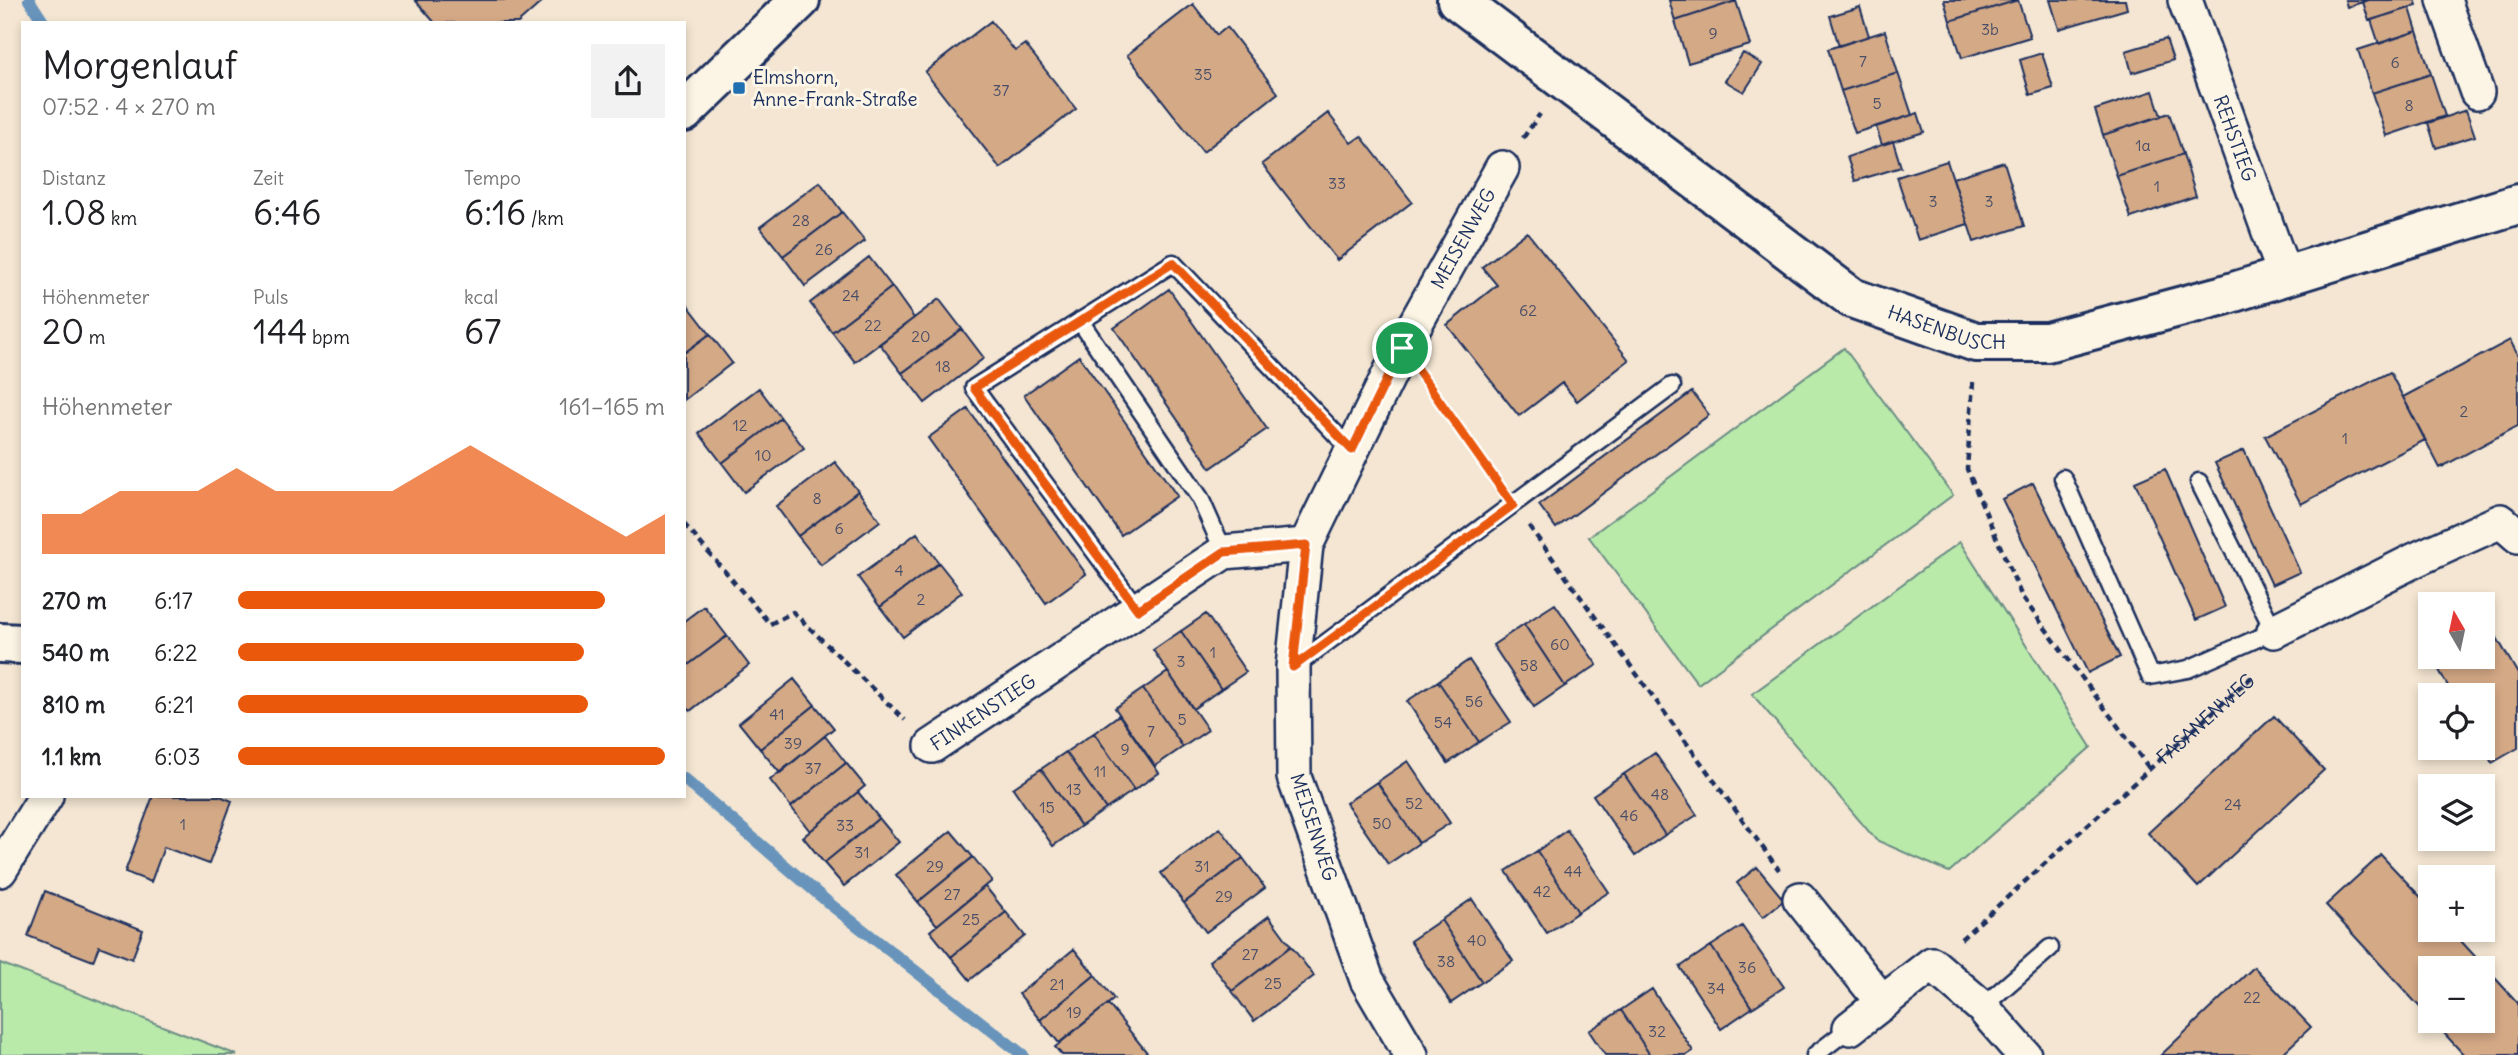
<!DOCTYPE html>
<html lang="de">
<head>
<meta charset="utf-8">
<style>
	:root { --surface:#fff; --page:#f2f2f2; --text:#202124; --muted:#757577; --accent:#ea580c }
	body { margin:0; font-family:Delius,sans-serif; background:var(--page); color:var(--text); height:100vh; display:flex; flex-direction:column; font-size:26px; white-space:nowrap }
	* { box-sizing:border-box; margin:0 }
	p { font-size:23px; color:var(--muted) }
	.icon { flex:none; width:38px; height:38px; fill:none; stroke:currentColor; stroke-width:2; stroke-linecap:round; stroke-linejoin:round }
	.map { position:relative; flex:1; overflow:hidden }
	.panel { position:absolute; left:21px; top:21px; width:665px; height:777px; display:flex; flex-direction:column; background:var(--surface); border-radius:0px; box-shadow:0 4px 10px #0003 }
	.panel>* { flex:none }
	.needle { width:46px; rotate:351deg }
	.fabs { position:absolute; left:2418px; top:592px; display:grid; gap:14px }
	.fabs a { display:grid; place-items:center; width:77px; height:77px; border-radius:0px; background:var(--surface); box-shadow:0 4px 10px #0003; font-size:35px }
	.pin { position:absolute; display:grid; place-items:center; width:60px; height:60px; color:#fff; margin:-30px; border:4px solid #fff; border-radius:50%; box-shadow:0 2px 7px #0007 }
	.round { display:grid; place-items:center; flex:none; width:74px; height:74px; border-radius:0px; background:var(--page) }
	.headline { display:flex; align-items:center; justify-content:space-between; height:119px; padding:0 21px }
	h1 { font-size:38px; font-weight:600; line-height:52px }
	.stats { display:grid; grid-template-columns:repeat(3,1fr); gap:10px; height:119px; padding:7px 21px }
	.stats div { display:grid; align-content:center }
	.stats b { font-size:35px; font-weight:600 }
	.stats small { font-size:19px; font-weight:400 }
	.stats p { font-size:19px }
	.chart { height:196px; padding:14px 21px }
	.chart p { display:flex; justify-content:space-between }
	.chart svg { width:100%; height:126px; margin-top:7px; fill:var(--accent); opacity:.7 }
	ul { padding:0 21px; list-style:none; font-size:23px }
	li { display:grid; grid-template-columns:112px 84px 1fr; align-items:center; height:52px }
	li i { height:18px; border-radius:9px; background:var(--accent) }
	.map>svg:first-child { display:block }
	.green { fill:#b9eaaa; stroke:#6a8c84; stroke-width:2 }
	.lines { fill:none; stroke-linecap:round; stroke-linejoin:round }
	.stream { stroke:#6794bc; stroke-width:12 }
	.building { fill:#d4a986; stroke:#1b2f5e; stroke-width:2 }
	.service-casing { stroke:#1b2f5e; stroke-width:21 }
	.minor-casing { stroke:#1b2f5e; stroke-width:38 }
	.secondary-casing { stroke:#1b2f5e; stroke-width:44 }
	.path { stroke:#1b2f5e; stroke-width:4.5; stroke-dasharray:7 5; stroke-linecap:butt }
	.service { stroke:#fcf5e5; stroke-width:16 }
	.minor { stroke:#fcf5e5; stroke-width:33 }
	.secondary { stroke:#fcf5e5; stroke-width:38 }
	.route-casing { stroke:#fff; stroke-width:14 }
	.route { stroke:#ea580c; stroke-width:9 }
	.poi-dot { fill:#1f6fb2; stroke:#fcf5e5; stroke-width:2.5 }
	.labels { text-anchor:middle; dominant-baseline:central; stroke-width:6; stroke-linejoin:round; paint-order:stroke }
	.number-label { font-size:16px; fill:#494e68 }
	.poi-label { font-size:19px; fill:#1b2f5e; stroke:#fcf5e5; text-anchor:start }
	.street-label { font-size:19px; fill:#1b2f5e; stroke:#fcf5e5 }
</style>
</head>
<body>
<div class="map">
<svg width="2518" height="1055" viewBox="0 0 2518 1055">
	<rect width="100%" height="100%" fill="#f4e6d2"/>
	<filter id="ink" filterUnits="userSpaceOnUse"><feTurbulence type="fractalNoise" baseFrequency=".0143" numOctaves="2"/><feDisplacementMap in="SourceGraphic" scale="14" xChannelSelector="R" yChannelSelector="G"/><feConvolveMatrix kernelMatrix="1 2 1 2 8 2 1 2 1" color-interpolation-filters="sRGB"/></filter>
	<g filter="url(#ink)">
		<path class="green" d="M1844 348 1953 495 1698 684 1589 537Z
			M1960 542 2091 747 1949 872 1876 840 1752 694Z
			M0 963 237 1055H0Z"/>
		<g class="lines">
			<path class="stream" d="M29 0 44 23
				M684 779 831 905 1023 1055"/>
		</g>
		<path class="building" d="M415 0H544L518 23H435Z
			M1669 0H1736V1L1675 21Z
			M1944 0H2018L1950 21Z
			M2018 0 2030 37 1962 58 1950 21Z
			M2050 0H2125L2127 9 2059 29Z
			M2345 0H2369L2347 7Z
			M2369 0H2415L2417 5 2369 21 2363 2Z
			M1736 1 1750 45 1688 63 1675 21Z
			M1193 4 1217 35 1227 27 1278 93 1203 152 1127 55Z
			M1860 7 1869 36 1839 46 1830 16Z
			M2410 8 2417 31 2379 44 2371 20Z
			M991 21 1015 51 1025 44 1076 109 1000 168 925 72Z
			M1885 31 1898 73 1841 91 1828 49Z
			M2417 31 2431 74 2372 93 2358 50Z
			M2166 39 2173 60 2132 73 2126 51Z
			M1743 53 1762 64 1744 92 1725 81Z
			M2042 53 2053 88 2030 95 2020 60Z
			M1898 73 1912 115 1855 133 1841 91Z
			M2431 74 2445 116 2386 136 2372 93Z
			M2153 91 2161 116 2103 135 2095 110Z
			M2466 110 2475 136 2436 148 2428 123Z
			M1328 113 1351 143 1361 136 1412 202 1337 260 1262 164Z
			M1918 113 1924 132 1882 145 1876 127Z
			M2169 113 2183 154 2117 176 2103 135Z
			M1893 141 1901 167 1855 181 1847 157Z
			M2183 154 2196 196 2131 218 2117 176Z
			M1947 161 1968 224 1918 240 1897 177Z
			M2004 162 2024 226 1974 242 1953 178Z
			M820 182 842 212 783 256 760 227Z
			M842 212 865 241 805 286 783 256Z
			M1527 232 1629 360 1577 401 1562 383 1519 416 1447 325 1497 285 1482 267Z
			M869 257 892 287 832 332 810 303Z
			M892 287 914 318 855 362 832 332Z
			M1169 289 1267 429 1211 468 1114 328Z
			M939 299 962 329 902 373 880 344Z
			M687 304 710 334 684 353V306Z
			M962 329 984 358 925 403 902 373Z
			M710 334 732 363 684 400V353Z
			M2510 340 2518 356V426L2440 468 2403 397Z
			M1079 356 1177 496 1121 535 1024 395Z
			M2390 372 2425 440 2301 504 2265 436Z
			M759 388 781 418 722 463 699 433Z
			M1692 392 1709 415 1556 528 1539 505Z
			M968 409 1086 574 1046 603 928 438Z
			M781 418 804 448 744 492 722 463Z
			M2244 450 2300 572 2272 585 2215 463Z
			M835 462 858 491 798 536 776 506Z
			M2165 469 2225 607 2196 620 2135 482Z
			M2033 483 2120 657 2088 673 2002 499Z
			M858 491 880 521 821 565 798 536Z
			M917 533 939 563 880 607 858 577Z
			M939 563 962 592 903 637 880 607Z
			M1555 604 1597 665 1565 686 1524 624Z
			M704 606 727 636 684 668V621Z
			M1206 614 1246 672 1221 689 1181 631Z
			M1524 624 1565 686 1534 707 1493 645Z
			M2489 624 2518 674V748L2492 763 2483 747V695H2453L2431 656H2483V627Z
			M1181 631 1221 689 1193 709 1153 650Z
			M727 636 749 665 690 711 684 703V668Z
			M1469 660 1511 722 1479 742 1438 681Z
			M1168 672 1208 730 1183 747 1143 689Z
			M794 679 815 705 760 749 739 723Z
			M1438 681 1479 742 1448 763 1407 701Z
			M1143 689 1183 747 1155 766 1115 708Z
			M815 705 834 728 780 773 760 749Z
			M1119 715 1159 773 1134 790 1094 733Z
			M2274 716 2324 770 2198 887 2148 833Z
			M1094 733 1134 790 1106 809 1066 752Z
			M825 736 846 763 791 807 770 780Z
			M1066 752 1106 809 1081 826 1041 769Z
			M1655 753 1697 815 1665 835 1624 774Z
			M1408 761 1450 823 1419 843 1377 782Z
			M846 763 865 786 810 831 791 807Z
			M1041 769 1081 826 1053 846 1013 788Z
			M1624 774 1665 835 1635 856 1593 795Z
			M1377 782 1419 843 1388 864 1346 803Z
			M858 792 879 818 824 863 803 837Z
			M153 796H220L232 801 209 864 164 847 151 882 125 872Z
			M879 818 899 842 844 886 824 863Z
			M1220 828 1243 858 1184 903 1161 873Z
			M1567 830 1609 892 1578 912 1537 851Z
			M951 831 973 857 918 902 896 875Z
			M1537 851 1578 912 1547 933 1506 871Z
			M2381 855 2431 908V929H2450L2483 965 2431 968V1014L2428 1016 2326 905Z
			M973 857 992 881 937 925 918 902Z
			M1243 858 1265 888 1206 932 1184 903Z
			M1757 867 1784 900 1763 917 1737 883Z
			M985 886 1006 912 951 957 930 931Z
			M45 891 143 930 132 959 99 946 93 961 28 936Z
			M1472 899 1513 961 1482 982 1441 920Z
			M1006 912 1025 936 970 980 951 957Z
			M1269 916 1291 946 1232 991 1209 961Z
			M1441 920 1482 982 1451 1003 1410 941Z
			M1742 926 1784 987 1752 1008 1711 946Z
			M1291 946 1314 976 1254 1021 1232 991Z
			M1711 946 1752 1008 1721 1029 1680 967Z
			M1074 949 1095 975 1040 1020 1019 994Z
			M2483 965 2518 1003V1055H2464L2432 1020H2483V968H2480Z
			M2254 967 2311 1027 2281 1055H2161Z
			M1095 975 1114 999 1059 1043 1040 1020Z
			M1652 989 1693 1051 1687 1055H1650L1621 1010Z
			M1108 1004 1149 1055H1062L1055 1047Z
			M1621 1010 1650 1055H1605L1589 1031Z"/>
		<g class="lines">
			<g class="service-casing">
				<path id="service" d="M1080 321 1200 498 1224 552
					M2063 478 2150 676 2188 669 2274 631 2199 482
					M1138 610 974 388 1173 263 1351 450
					M1295 666 1672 386
					M1982 1007 2050 948
					M1815 1055 1850 1028"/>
			</g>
			<g class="minor-casing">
				<g id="minor">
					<path id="s2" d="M2185 0 2285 276"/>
					<path d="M2444 0 2477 92"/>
					<path d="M2274 631 2415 560 2501 521 2518 536"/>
					<path id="s3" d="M932 746 1224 552 1306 545"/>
					<path d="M0 870 46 796"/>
					<path d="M1800 899 1883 1003"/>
					<path d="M1850 1028 1932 964 1982 1007 2024 1055"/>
					<path id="s4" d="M1411 1055 1367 980 1294 777 1293 667 1306 545 1402 348 1502 168"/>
				</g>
			</g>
			<g class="secondary-casing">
				<g id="secondary">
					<path id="s5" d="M1457 0 1852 298 1976 342H2047L2224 295 2518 204"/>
					<path d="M684 112 800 0"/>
					<path d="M0 643 23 644"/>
				</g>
			</g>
			<g class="path">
				<path d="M1523 138 1540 114"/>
				<path d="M1973 382 1967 469 2022 597 2149 768"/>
				<path d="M1426 384 1497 482"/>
				<path d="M684 524 770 624 793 612 905 720"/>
				<path d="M1529 526 1779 870"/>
				<path id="s1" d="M1961 939 2254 675"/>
			</g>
			<use href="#service" class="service"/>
			<use href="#minor" class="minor"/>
			<use href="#secondary" class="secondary"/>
		</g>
	</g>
	<g class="lines" filter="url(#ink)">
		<g class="route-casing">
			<path id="route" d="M1173 263 1352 450 1402 348 1513 505 1293 667 1306 545 1224 552 1138 610 974 388Z"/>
		</g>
		<use href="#route" class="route"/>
	</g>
	<rect class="poi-dot" x="732" y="81" width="14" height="14" rx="3.5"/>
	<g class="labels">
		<g class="number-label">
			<text x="1990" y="29">3b</text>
			<text x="1713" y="33">9</text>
			<text x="1863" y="61">7</text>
			<text x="2395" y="62">6</text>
			<text x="1203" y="74">35</text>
			<text x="1001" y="90">37</text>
			<text x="1877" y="103">5</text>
			<text x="2409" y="105">8</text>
			<text x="2143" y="145">1a</text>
			<text x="1337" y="183">33</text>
			<text x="2157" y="186">1</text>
			<text x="1933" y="201">3</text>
			<text x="1989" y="201">3</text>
			<text x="801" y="220">28</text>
			<text x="824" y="249">26</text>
			<text x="851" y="295">24</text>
			<text x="1528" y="310">62</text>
			<text x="873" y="325">22</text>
			<text x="921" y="336">20</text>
			<text x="943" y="366">18</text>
			<text x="2464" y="411">2</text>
			<text x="740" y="425">12</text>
			<text x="2345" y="438">1</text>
			<text x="763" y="455">10</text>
			<text x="817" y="498">8</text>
			<text x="839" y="528">6</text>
			<text x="899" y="570">4</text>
			<text x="921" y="599">2</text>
			<text x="1560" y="644">60</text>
			<text x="1213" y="652">1</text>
			<text x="1181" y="661">3</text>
			<text x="1529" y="665">58</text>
			<text x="1474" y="701">56</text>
			<text x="777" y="714">41</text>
			<text x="1182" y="719">5</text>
			<text x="1443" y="722">54</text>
			<text x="1151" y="731">7</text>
			<text x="793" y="743">39</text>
			<text x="1125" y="749">9</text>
			<text x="813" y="768">37</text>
			<text x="1100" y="771">11</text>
			<text x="1074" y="789">13</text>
			<text x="1660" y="794">48</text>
			<text x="1414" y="803">52</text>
			<text x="2233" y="804">24</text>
			<text x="1047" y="807">15</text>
			<text x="1629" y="815">46</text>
			<text x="1382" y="823">50</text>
			<text x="183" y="824">1</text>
			<text x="845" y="825">33</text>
			<text x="862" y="852">31</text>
			<text x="935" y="866">29</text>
			<text x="1202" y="866">31</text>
			<text x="1573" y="871">44</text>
			<text x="1542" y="891">42</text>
			<text x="952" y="894">27</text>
			<text x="1224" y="896">29</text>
			<text x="971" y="919">25</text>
			<text x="1477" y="940">40</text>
			<text x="1250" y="954">27</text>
			<text x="1446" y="961">38</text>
			<text x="1747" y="967">36</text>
			<text x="1273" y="983">25</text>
			<text x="1057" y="984">21</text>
			<text x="1716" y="988">34</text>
			<text x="2252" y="997">22</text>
			<text x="1074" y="1012">19</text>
			<text x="1657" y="1031">32</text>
		</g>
		<g class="poi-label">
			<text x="753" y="77">Elmshorn,<tspan x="753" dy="22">Anne-Frank-Straße</tspan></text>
		</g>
		<g class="street-label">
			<text stroke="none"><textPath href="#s2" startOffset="147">REHSTIEG</textPath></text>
			<text stroke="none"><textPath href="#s4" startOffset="880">MEISENWEG</textPath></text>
			<text stroke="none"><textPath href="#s5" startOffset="595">HASENBUSCH</textPath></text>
			<text stroke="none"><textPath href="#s3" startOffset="61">FINKENSTIEG</textPath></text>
			<text stroke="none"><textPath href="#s1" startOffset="329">FASANENWEG</textPath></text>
			<text transform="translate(1314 827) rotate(72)">MEISENWEG</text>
		</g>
	</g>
</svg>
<div class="fabs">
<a><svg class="needle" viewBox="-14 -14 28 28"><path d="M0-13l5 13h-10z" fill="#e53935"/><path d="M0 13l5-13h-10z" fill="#757577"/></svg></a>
<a><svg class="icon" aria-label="locate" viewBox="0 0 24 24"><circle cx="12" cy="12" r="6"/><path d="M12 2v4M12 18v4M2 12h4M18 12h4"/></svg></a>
<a><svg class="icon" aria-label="layers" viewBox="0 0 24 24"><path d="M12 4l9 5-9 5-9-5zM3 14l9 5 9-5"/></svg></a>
<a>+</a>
<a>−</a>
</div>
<div class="pin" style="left:1402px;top:348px;background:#1e9e55"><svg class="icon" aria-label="arrive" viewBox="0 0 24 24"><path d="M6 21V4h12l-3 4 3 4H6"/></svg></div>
<section class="panel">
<div class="headline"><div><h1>Morgenlauf</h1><p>07:52 · 4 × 270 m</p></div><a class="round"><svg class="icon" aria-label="share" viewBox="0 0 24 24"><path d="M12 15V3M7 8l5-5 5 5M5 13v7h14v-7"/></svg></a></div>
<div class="stats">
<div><p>Distanz</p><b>1.08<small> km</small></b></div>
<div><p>Zeit</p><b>6:46</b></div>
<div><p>Tempo</p><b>6:16<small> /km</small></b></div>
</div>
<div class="stats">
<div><p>Höhenmeter</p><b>20<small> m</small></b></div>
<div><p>Puls</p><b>144<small> bpm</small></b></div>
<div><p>kcal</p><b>67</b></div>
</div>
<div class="chart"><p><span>Höhenmeter</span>161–165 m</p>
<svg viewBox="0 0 160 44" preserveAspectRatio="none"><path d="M0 44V30L10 30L20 22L30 22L40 22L50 14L60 22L70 22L80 22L90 22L100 14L110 6L120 14L130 22L140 30L150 38L160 30V44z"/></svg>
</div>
<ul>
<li><b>270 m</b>6:17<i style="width:86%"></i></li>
<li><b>540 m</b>6:22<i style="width:81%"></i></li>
<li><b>810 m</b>6:21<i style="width:82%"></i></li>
<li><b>1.1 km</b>6:03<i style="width:100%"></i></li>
</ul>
</section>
</div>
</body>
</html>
